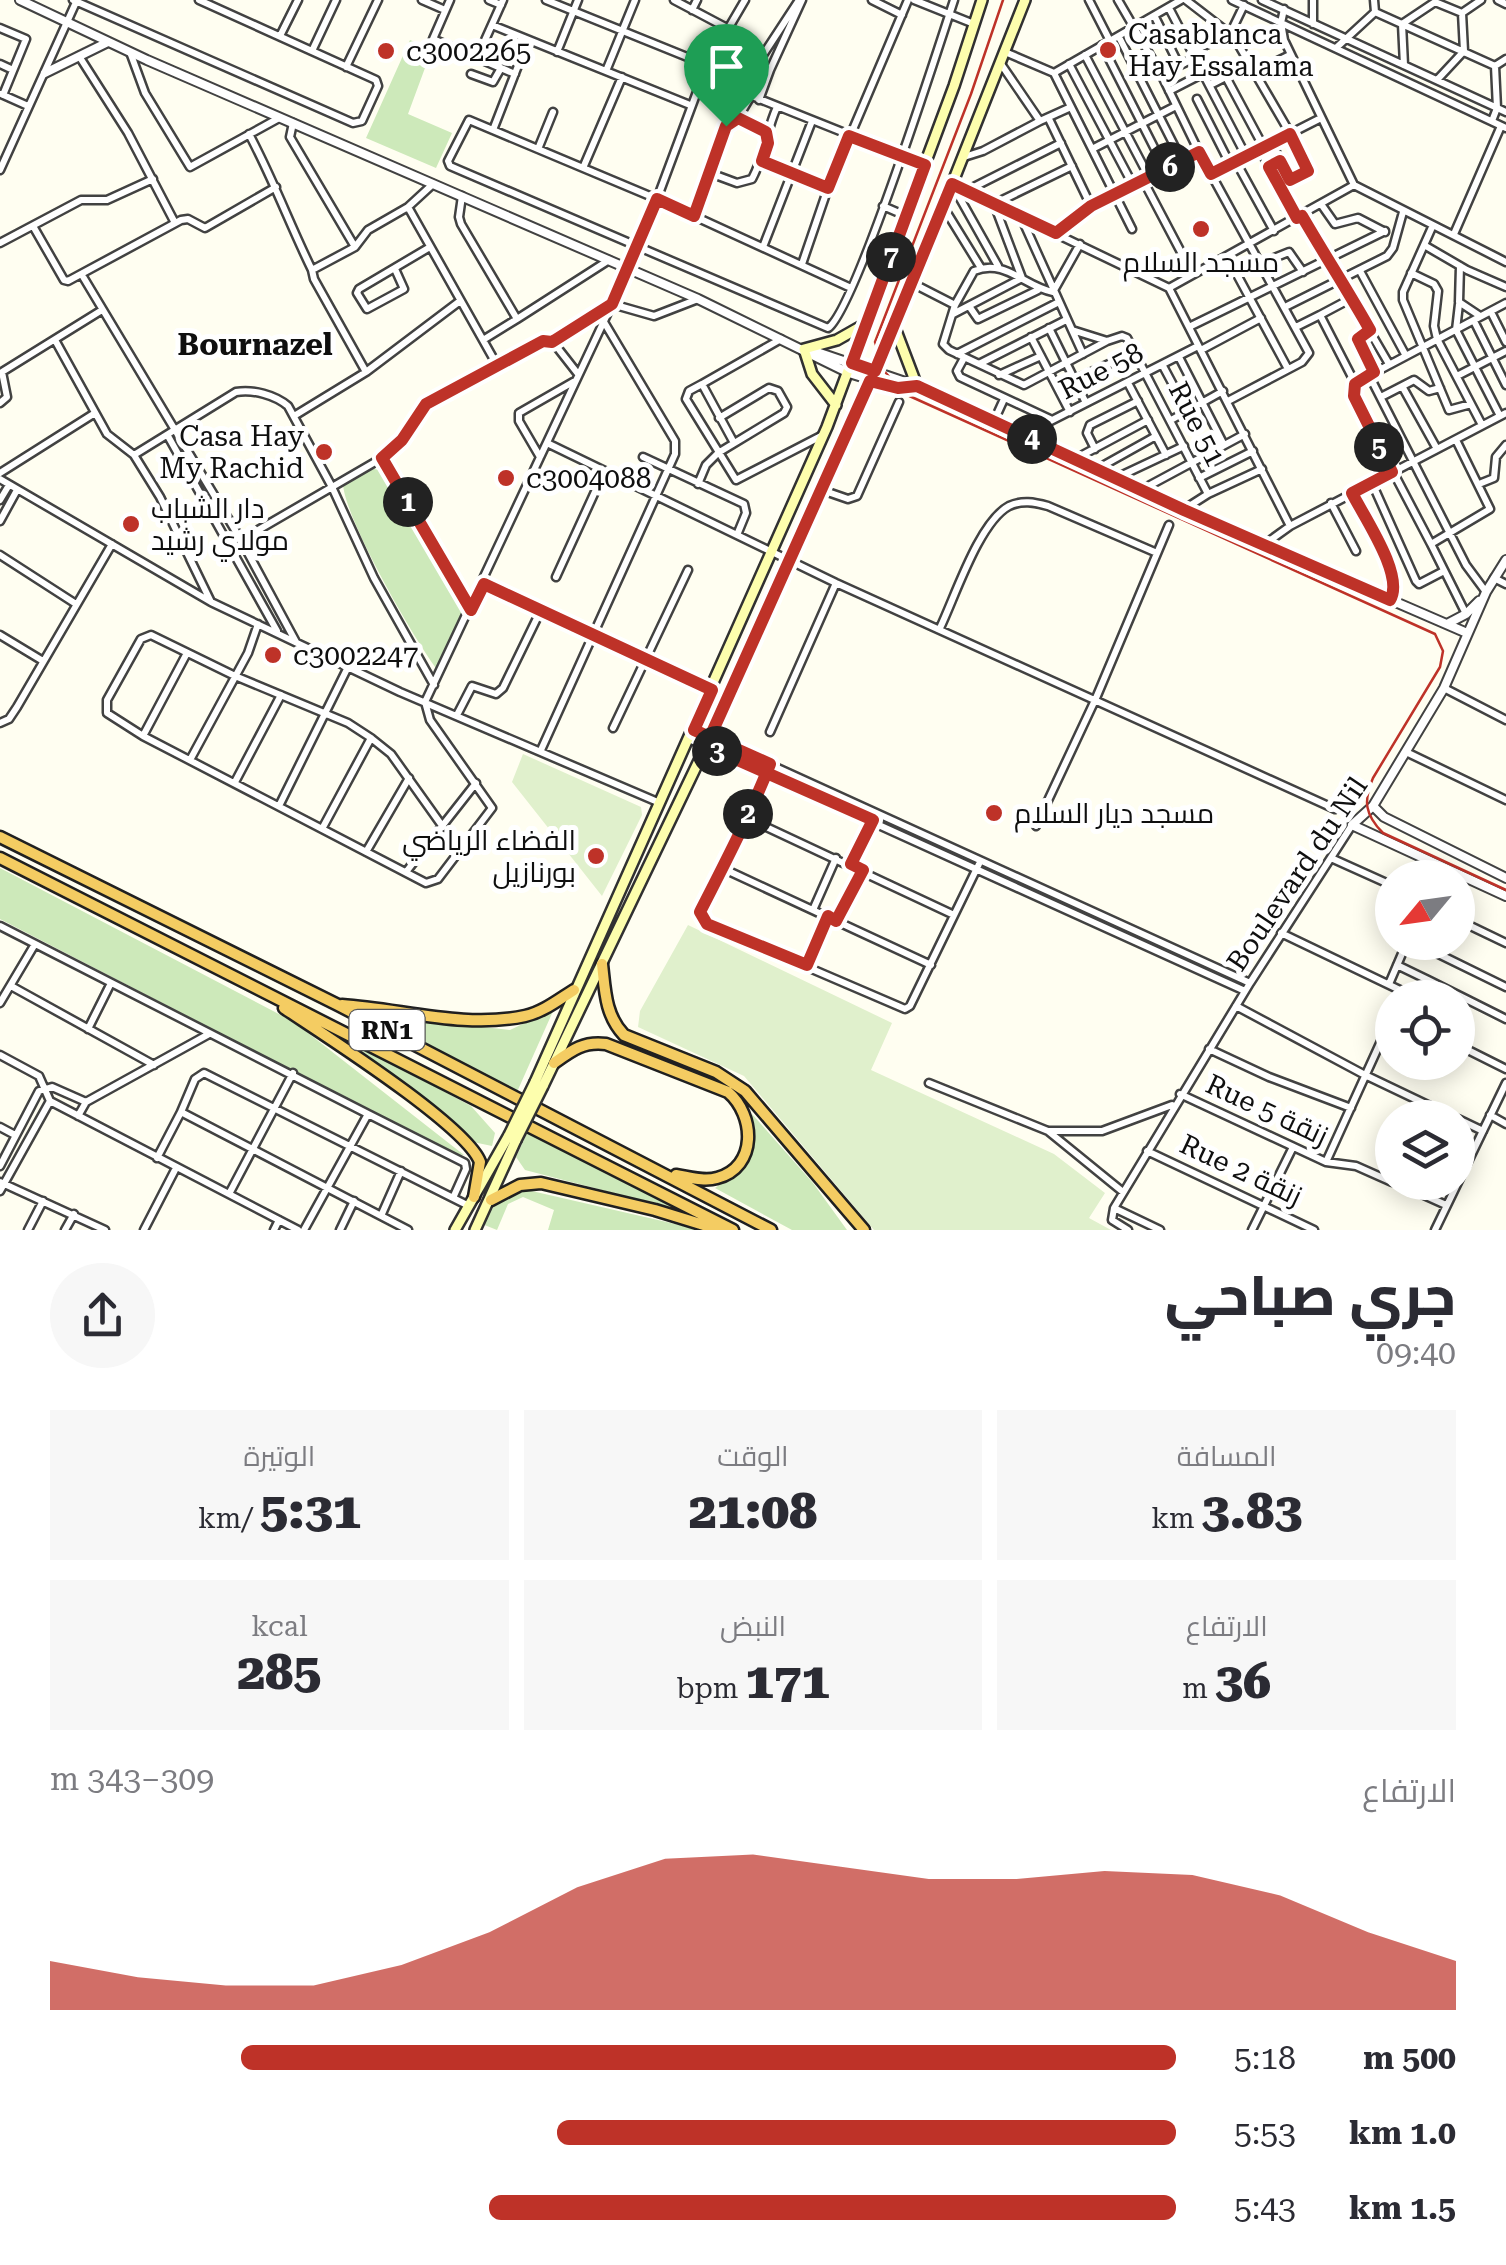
<!DOCTYPE html>
<html lang="ar">
<head>
<meta charset="utf-8">
<style>
	:root { --surface:#fff; --page:#f7f7f7; --text:#2b2b33; --muted:#7c7c81; --accent:#be3228 }
	body { margin:0; font-family:"Roboto Serif",Cairo,serif; background:var(--page); color:var(--text); direction:rtl; height:100vh; display:flex; flex-direction:column; font-size:38px; white-space:nowrap }
	* { box-sizing:border-box; margin:0 }
	p { font-size:32px; color:var(--muted) }
	.icon { flex:none; width:55px; height:55px; fill:none; stroke:currentColor; stroke-width:2; stroke-linecap:round; stroke-linejoin:round }
	.map { position:relative; height:1230px; overflow:hidden; direction:ltr }
	.drawer { display:flex; flex-direction:column; background:var(--surface); flex:1 }
	.drawer>* { flex:none }
	.needle { width:65px; rotate:241deg }
	.controls { position:absolute; left:1375px; top:860px; display:grid; gap:20px }
	.controls a { display:grid; place-items:center; width:100px; height:100px; border-radius:50%; background:var(--surface); box-shadow:0 5px 25px #0003; font-size:50px }
	.pin { position:absolute; display:grid; place-items:center; width:85px; height:85px; color:#fff; margin:-102px -42px; border-radius:50% 50% 50% 0; rotate:-45deg; box-shadow:0 0 10px #0007 }
	.pin .icon { rotate:45deg }
	.km { position:absolute; width:50px; height:50px; margin:-25px; border-radius:50%; background:#222; color:#fff; font-size:28px; line-height:50px; text-align:center }
	.round { display:grid; place-items:center; flex:none; width:105px; height:105px; border-radius:52px; background:var(--page) }
	.overview { display:flex; align-items:center; justify-content:space-between; height:170px; padding:0 50px }
	h1 { font-size:55px; font-weight:800; line-height:75px }
	.figures { display:grid; grid-template-columns:repeat(3,1fr); gap:15px; height:170px; padding:10px 50px }
	.figures div { display:grid; align-content:center; border-radius:0px; background:var(--page); text-align:center }
	.figures b { font-size:50px; font-weight:800 }
	.figures small { font-size:28px; font-weight:400 }
	.figures p { font-size:28px }
	.chart { height:280px; padding:20px 50px }
	.chart p { display:flex; justify-content:space-between }
	.chart svg { width:100%; height:180px; margin-top:10px; fill:var(--accent); opacity:.7 }
	ul { padding:0 50px; list-style:none; font-size:32px }
	li { display:grid; grid-template-columns:160px 120px 1fr; align-items:center; height:75px }
	li i { height:25px; border-radius:12px; background:var(--accent) }
	.map>svg:first-child { display:block }
	.green { fill:#cde9ba }
	.pitch { fill:#e0f0cc }
	.lines { fill:none; stroke-linecap:round; stroke-linejoin:round }
	.minor-casing { stroke:#424242; stroke-width:11 }
	.tertiary-casing { stroke:#424242; stroke-width:12 }
	.secondary-casing { stroke:#313131; stroke-width:14 }
	.trunk-casing { stroke:#202020; stroke-width:15 }
	.minor { stroke:#fff; stroke-width:6 }
	.tertiary { stroke:#fff; stroke-width:8 }
	.secondary { stroke:#fdfead; stroke-width:9 }
	.trunk { stroke:#f4cc62; stroke-width:10 }
	.tram { stroke:#be3228; stroke-width:2.5 }
	.secondary-bridge-casing { stroke:#313131; stroke-width:14; stroke-linecap:butt }
	.secondary-bridge { stroke:#fdfead; stroke-width:9 }
	.route-casing { stroke:#fff; stroke-width:20 }
	.route { stroke:#be3228; stroke-width:12 }
	.poi-dot { fill:#be3228; stroke:#fff; stroke-width:4 }
	.labels { text-anchor:middle; dominant-baseline:central; stroke-width:10; stroke-linejoin:round; paint-order:stroke }
	.shield { fill:#fff; stroke:#575757; stroke-width:2.5 }
	.shield-label { font-size:25px; font-weight:bold; fill:#0f0f0f }
	.poi-label { font-size:28px; fill:#0f0f0f; stroke:#fff; text-anchor:start }
	.street-label { font-size:28px; fill:#0f0f0f; stroke:#fff }
	.neighbourhood-label { font-size:30px; font-weight:bold; fill:#0f0f0f; stroke:#fff }
</style>
</head>
<body>
<div class="map">
<svg width="1506" height="1230" viewBox="0 0 1506 1230">
	<rect width="100%" height="100%" fill="#fffef1"/>
	<path class="green" d="M410 40 432 49 408 114 452 133 436 168 366 138Z
		M369 468 385 471 464 610 437 669C415 641 342 514 343 482Z
		M0 868 294 1022 464 1155 453 1154 0 919Z
		M554 1009 517 1092 376 1019 377 1015 510 1030Z
		M333 1032 471 1106 495 1133 492 1146 473 1142Z
		M752 1114 813 1183 847 1230H792L715 1188C752 1164 755 1158 752 1114Z
		M528 1131 679 1210 525 1170 516 1157Z
		M523 1189 684 1226 695 1230H548L554 1210 523 1197 508 1204 497 1230 482 1224C491 1206 504 1196 523 1189Z"/>
	<path class="pitch" d="M523 754 641 807 642 815 602 896 512 782Z
		M688 925 892 1023 871 1070 1054 1154 1105 1193 1089 1218 1111 1230H874L744 1076 638 1027 640 1011Z"/>
	<g class="lines">
		<g class="minor-casing">
			<path id="minor" d="M73 0 353 123 362 121 378 86 376 80 199 0
				M422 0 445 10
				M450 0 433 39 515 74
				M489 0 501 5
				M546 0 707 65
				M674 0 727 28
				M872 0 902 15
				M914 0 974 24
				M1089 0 1110 41
				M1118 0 1161 74 1199 152 1309 353 1302 362 1228 401
				M1186 0 1234 37 1308 164V171L1289 178 1271 142
				M1232 0 1506 128
				M1262 0 1506 112
				M1313 0V24
				M1374 0 1375 12
				M1498 0 1506 4
				M1169 8 1245 154
				M1284 9 1281 23 1284 40 1354 185 1506 262
				M692 10 697 0
				M1375 12 1495 66
				M1155 17 1179 65
				M492 25 690 105
				M0 28 26 39 3 95
				M280 36 298 0
				M1119 37 1182 161
				M721 39 770 70 759 100
				M1102 45 1165 169
				M1336 48 1375 12
				M312 51 336 0
				M1193 51 1230 34 1244 5
				M130 52 145 93 190 167 279 118
				M557 52 578 0
				M1005 52 1054 73 1132 229
				M1085 55 1149 177
				M79 56 128 133 175 223
				M477 58 503 0
				M759 61 799 0
				M0 64 13 70
				M1001 64 1040 121 1071 107
				M1069 64 1133 185
				M1404 65 1402 24 1435 2 1462 13 1481 0
				M1495 66 1506 59
				M346 67 378 0
				M770 70 802 0
				M606 71 635 0
				M1255 72 1290 55
				M1054 73 1181 0
				M471 74 493 82 501 68
				M1161 74 1195 58
				M702 76 925 165
				M1226 77 1263 146
				M1437 80 1464 51 1462 13
				M1210 85 1251 64
				M1169 91 1204 73
				M1 94 28 106
				M1197 99 1230 164
				M738 118 766 131
				M1049 119 1091 206
				M1492 121 1497 108 1495 66
				M293 123 290 137 355 247
				M493 130 528 40
				M249 134C273 179 290 225 312 270
				M1259 148 1297 219
				M538 149 553 112
				M1092 149 1176 106
				M964 157 983 151 1040 121
				M1235 160 1274 231
				M762 161 828 188
				M583 168 622 77
				M0 170 77 0
				M710 173 737 183 752 179C765 155 766 131 777 107
				M1211 174 1321 118
				M1143 180 1192 273
				M952 184 1169 288 1290 526
				M953 186 998 266
				M966 191 1061 143
				M462 196 459 217 461 224 517 319 483 340
				M1321 204 1335 224 1358 218 1385 232
				M883 206 906 216
				M408 207 497 365
				M944 208 981 268
				M1302 215 1389 364
				M695 216 726 126 738 118 751 96
				M1021 217 1072 330 1107 341 1122 336 1127 338 1208 494
				M1433 225 1403 292V300L1449 410 1471 404
				M33 226 64 280 68 281 181 220 188 219 205 228 276 187
				M1056 233 1091 206 1199 152
				M1454 234 1501 126
				M0 243 81 200H107L153 179
				M1080 244 1053 292C1025 287 1005 258 974 271L955 305 943 344 949 350 1024 385 1107 341
				M1424 245 1467 270 1506 287
				M763 247 812 121
				M1227 256 1288 369
				M802 264 828 188 908 0
				M1259 264 1289 252 1303 272
				M1460 266 1459 302 1480 316
				M395 269 404 289 367 309 357 293 359 289 430 247
				M1360 271 1406 356
				M1411 273 1434 284 1438 291 1434 326 1437 339 1482 425
				M82 275 241 540 296 642
				M912 283 955 305
				M851 288 657 199 469 120 448 161 450 166 828 328C854 312 939 46 954 0
				M1169 288 1354 185
				M1352 298 1320 315 1355 383
				M1459 304 1456 330 1500 416
				M969 306 978 319 1038 290
				M1285 307 1387 256 1393 248 1403 212
				M1491 312 1506 342
				M953 314 1022 278 994 204 1072 166
				M517 319 609 260
				M1474 321 1506 385
				M1189 327 1385 231
				M1296 327 1320 315
				M1049 328 1086 403
				M1072 330 1083 354
				M1370 330 1358 339 1374 372
				M1031 337 1070 412
				M55 340 107 434 134 455 160 497 211 602
				M553 342 578 374
				M1201 350 1261 318
				M957 354 1057 303
				M1179 357 1224 445
				M964 358 957 371 960 377 1052 420
				M979 364 1066 320
				M1163 366 1187 411
				M366 372 314 279 312 270 355 247 368 230 408 207 433 184
				M999 375 1041 356
				M1369 375 1466 565 1486 592
				M1457 376 1506 351
				M1074 380 1135 352
				M1128 383 1166 455
				M702 384 689 391 686 399 736 480 823 435
				M1402 386 1437 449
				M1381 397 1414 380 1429 391 1440 388
				M0 403 7 397 2 372 102 310
				M294 416 366 372 460 301
				M1171 420 1223 391
				M994 421 1004 399
				M1023 435 1198 346
				M168 436 277 631
				M1456 440 1490 509 1431 544 1358 405 1355 383 1506 303
				M547 443 836 583 1335 809
				M734 443 702 384 781 339
				M1095 449 1087 433 1090 425 1138 401
				M134 455 236 392C253 389 275 395 288 406L332 487 374 578 434 685
				M540 457 519 421V413L573 382
				M643 457 744 504 746 513 737 535
				M382 458 470 609
				M1075 459 1148 420
				M1097 469 1156 436
				M0 473 95 413
				M1116 478 1184 446
				M1199 478 1253 451
				M0 479 211 602 400 692 660 803
				M1372 483 1416 581 1419 584 1444 571
				M698 484 706 465 718 453 784 413 787 407 778 391 769 388 719 418
				M1479 484 1494 478 1496 457 1506 445
				M822 490 848 499 857 496 899 402
				M1141 490 1245 434
				M1352 493C1364 517 1404 576 1391 600
				M0 500 9 485
				M1331 503 1356 551
				M1183 510 1208 494 1262 469
				M0 521 17 490
				M241 540 382 458 401 440 426 404 543 341 553 342 612 304 654 316 698 299
				M1265 544 1290 526 1506 413
				M1431 544 1466 614
				M0 555 76 604
				M556 577 604 472
				M1494 578 1506 584
				M483 584 711 690
				M940 628C955 597 979 522 1009 506 1022 500 1034 502 1048 506L1157 553
				M0 635 43 661
				M1444 688 1506 720
				M457 715 472 686 496 694 503 688 540 612
				M0 723 9 719 17 707 112 544
				M613 728 688 570
				M694 730 1250 983
				M770 732 836 583
				M143 736 187 653
				M689 739 1245 991
				M541 750 675 454V441L604 322
				M1406 752 1506 800
				M190 760 248 653 258 624
				M768 770 700 911 707 924 905 1009 910 1006 979 864
				M235 782 281 695
				M279 806 349 665
				M747 818 954 915
				M1036 826 1096 698 1169 525
				M443 827 391 754 371 738 348 723 235 676 151 635 141 639 107 700V713L143 736 426 883 438 879 492 808 430 720 425 702 612 304 657 199 707 65 745 0
				M322 829 371 738
				M366 852 409 778
				M1331 858 1391 885
				M851 864 873 820
				M722 868 931 965
				M406 872 476 783
				M813 910 836 858
				M1458 920 1506 943
				M836 921 863 870
				M0 926 368 1114 304 1230
				M1281 933 1404 992
				M1414 942 1506 987
				M807 965 828 916
				M1397 965 1428 980
				M1389 984 1407 942
				M11 986 154 1065
				M1401 998 1404 992 1418 996 1428 980 1506 1019
				M0 1003 35 944
				M1236 1006 1365 1075 1455 1118
				M88 1029 111 983
				M1458 1045 1506 1069
				M1209 1049 1269 1077 1351 1108
				M0 1055 39 1076 50 1101 298 1230
				M929 1083 1048 1131 1123 1192
				M1180 1094 1326 1162 1356 1166 1392 1182
				M181 1112 195 1079 204 1073 469 1206
				M368 1114 465 1163 466 1169 453 1198
				M1490 1115 1506 1124
				M78 1116 86 1102 209 1034
				M1458 1119 1483 1131
				M0 1127 15 1135
				M1049 1131H1102L1172 1105
				M1147 1151 1314 1230
				M157 1158 181 1112 408 1230
				M1326 1162 1392 1017
				M0 1166 39 1091 52 1087 86 1102
				M0 1182 105 1230
				M1395 1182 1446 1205
				M0 1191 50 1101
				M229 1194 293 1073
				M1114 1208 1160 1230
				M381 1216 401 1171
				M28 1230 43 1201
				M65 1230 74 1214
				M144 1230 176 1168
				M274 1230 279 1220
				M340 1230 354 1201
				M1128 1230 1112 1220 1114 1208 1250 983 1352 825
				M1252 1230 1293 1147
				M1435 1230 1506 1083"/>
		</g>
		<g class="tertiary-casing">
			<path id="tertiary" d="M20 0 147 60 698 299 849 373 898 388 917 386
				M45 73 108 42
				M808 349 917 386 1183 510 1467 633
				M1506 560 1486 592 1444 688 1373 806 1352 825 1506 896
				M1447 624 1466 614 1479 601
				M1373 806 1384 817 1506 878"/>
		</g>
		<g class="secondary-casing">
			<path id="secondary" d="M895 328 917 386
				M836 405 812 374 804 349 837 340 867 323
				M535 1082 827 427 954 86 982 0
				M543 1086 706 746 895 328 1025 0
				M455 1230 509 1135
				M475 1230 516 1140"/>
		</g>
		<g class="trunk-casing">
			<path id="trunk" d="M0 837 338 1005 771 1230
				M0 858 733 1230
				M602 964C605 990 605 1015 624 1035L716 1072 745 1091 864 1230
				M342 1005C402 1009 465 1029 525 1016 543 1012 558 1000 574 990
				M284 1008C324 1035 466 1125 480 1162L474 1197
				M554 1063C572 1050 584 1041 606 1044L728 1092C755 1115 758 1167 717 1178 704 1182 689 1177 676 1175
				M491 1200 520 1185 541 1183 655 1210 720 1230"/>
		</g>
		<use href="#minor" class="minor"/>
		<use href="#tertiary" class="tertiary"/>
		<use href="#secondary" class="secondary"/>
		<use href="#trunk" class="trunk"/>
		<path class="tram" d="M1003 0 971 94 875 342 884 371 905 394 1435 634 1443 651 1440 667 1373 778C1363 801 1365 815 1383 833L1506 890"/>
		<g class="secondary-bridge-casing">
			<path id="secondary-bridge" d="M509 1135 535 1082
				M516 1140 543 1086"/>
		</g>
		<use href="#secondary-bridge" class="secondary-bridge"/>
	</g>
	<g class="lines">
		<g class="route-casing">
			<path id="route" d="M726 126 694 216 657 199 612 304 552 342 543 341 426 404 402 440 382 458 471 610 484 584 712 690 694 730 770 764C750 815 725 863 700 912L707 924 807 965 828 916 836 921 863 870 851 864 873 820 706 746 710 737C764 619 817 500 870 381L898 388 917 386 1184 510 1390 600C1405 576 1364 517 1352 493L1392 472 1354 396 1355 384 1374 372 1358 339 1370 330C1348 291 1324 254 1302 216L1297 218 1269 167 1280 161 1290 180 1308 171 1290 134 1211 174 1199 152 1091 206 1056 233 952 184 875 371 852 363 925 165 849 136 828 188 762 161 768 143 766 132 738 118 726 126"/>
		</g>
		<use href="#route" class="route"/>
	</g>
	<g class="poi-dot">
		<circle cx="1108" cy="50" r="10"/>
		<circle cx="386" cy="51" r="10"/>
		<circle cx="1201" cy="229" r="10"/>
		<circle cx="324" cy="452" r="10"/>
		<circle cx="506" cy="478" r="10"/>
		<circle cx="131" cy="524" r="10"/>
		<circle cx="273" cy="655" r="10"/>
		<circle cx="994" cy="813" r="10"/>
		<circle cx="596" cy="856" r="10"/>
	</g>
	<g class="labels">
		<rect class="shield" x="349.5" y="1010" width="75" height="40" rx="8"/>
		<g class="shield-label">
			<text x="387" y="1030">RN1</text>
		</g>
		<g class="poi-label">
			<text x="1128" y="34">Casablanca<tspan x="1128" dy="32">Hay Essalama</tspan></text>
			<text x="406" y="51">c3002265</text>
			<text x="1201" y="262" text-anchor="middle">مسجد السلام</text>
			<text x="304" y="436" text-anchor="end">Casa Hay<tspan x="304" dy="32">My Rachid</tspan></text>
			<text x="526" y="478">c3004088</text>
			<text x="151" y="508">دار الشباب<tspan x="151" dy="32">مولاي رشيد</tspan></text>
			<text x="293" y="655">c3002247</text>
			<text x="1014" y="813">مسجد ديار السلام</text>
			<text x="576" y="840" text-anchor="end">الفضاء الرياضي<tspan x="576" dy="32">بورنازيل</tspan></text>
		</g>
		<g class="street-label">
			<text transform="translate(1101 371) rotate(-27)">Rue 58</text>
			<text transform="translate(1197 424) rotate(63)">Rue 51</text>
			<text transform="translate(1297 874) rotate(-56)">Boulevard du Nil</text>
			<text transform="translate(1267 1110) rotate(25)">Rue 5 زنقة</text>
			<text transform="translate(1241 1170) rotate(25)">Rue 2 زنقة</text>
		</g>
		<g class="neighbourhood-label">
			<text x="255" y="344">Bournazel</text>
		</g>
	</g>
</svg>
<div class="controls">
<a><svg class="needle" viewBox="-14 -14 28 28"><path d="M0-13l5 13h-10z" fill="#e53935"/><path d="M0 13l5-13h-10z" fill="#7c7c81"/></svg></a>
<a><svg class="icon" aria-label="locate" viewBox="0 0 24 24"><circle cx="12" cy="12" r="6"/><path d="M12 2v4M12 18v4M2 12h4M18 12h4"/></svg></a>
<a><svg class="icon" aria-label="layers" viewBox="0 0 24 24"><path d="M12 4l9 5-9 5-9-5zM3 14l9 5 9-5"/></svg></a>
</div>
<div class="pin" style="left:726px;top:126px;background:#1e9e55"><svg class="icon" aria-label="arrive" viewBox="0 0 24 24"><path d="M6 21V4h12l-3 4 3 4H6"/></svg></div>
<b class="km" style="left:408px;top:502px">1</b>
<b class="km" style="left:748px;top:814px">2</b>
<b class="km" style="left:717px;top:751px">3</b>
<b class="km" style="left:1032px;top:439px">4</b>
<b class="km" style="left:1379px;top:447px">5</b>
<b class="km" style="left:1170px;top:167px">6</b>
<b class="km" style="left:891px;top:257px">7</b>
</div>
<section class="drawer">
<div class="overview"><div><h1>جري صباحي</h1><p>09:40</p></div><a class="round"><svg class="icon" aria-label="share" viewBox="0 0 24 24"><path d="M12 15V3M7 8l5-5 5 5M5 13v7h14v-7"/></svg></a></div>
<div class="figures">
<div><p>المسافة</p><b>3.83<small> km</small></b></div>
<div><p>الوقت</p><b>21:08</b></div>
<div><p>الوتيرة</p><b>5:31<small> /km</small></b></div>
</div>
<div class="figures">
<div><p>الارتفاع</p><b>36<small> m</small></b></div>
<div><p>النبض</p><b>171<small> bpm</small></b></div>
<div><p>kcal</p><b>285</b></div>
</div>
<div class="chart"><p><span>الارتفاع</span>309–343 m</p>
<svg viewBox="0 0 160 44" preserveAspectRatio="none"><path d="M0 44V32L10 36L20 38L30 38L40 33L50 25L60 14L70 7L80 6L90 9L100 12L110 12L120 10L130 11L140 16L150 25L160 32V44z"/></svg>
</div>
<ul>
<li><b>500 m</b>5:18<i style="width:83%"></i></li>
<li><b>1.0 km</b>5:53<i style="width:55%"></i></li>
<li><b>1.5 km</b>5:43<i style="width:61%"></i></li>
</ul>
</section>
</body>
</html>
